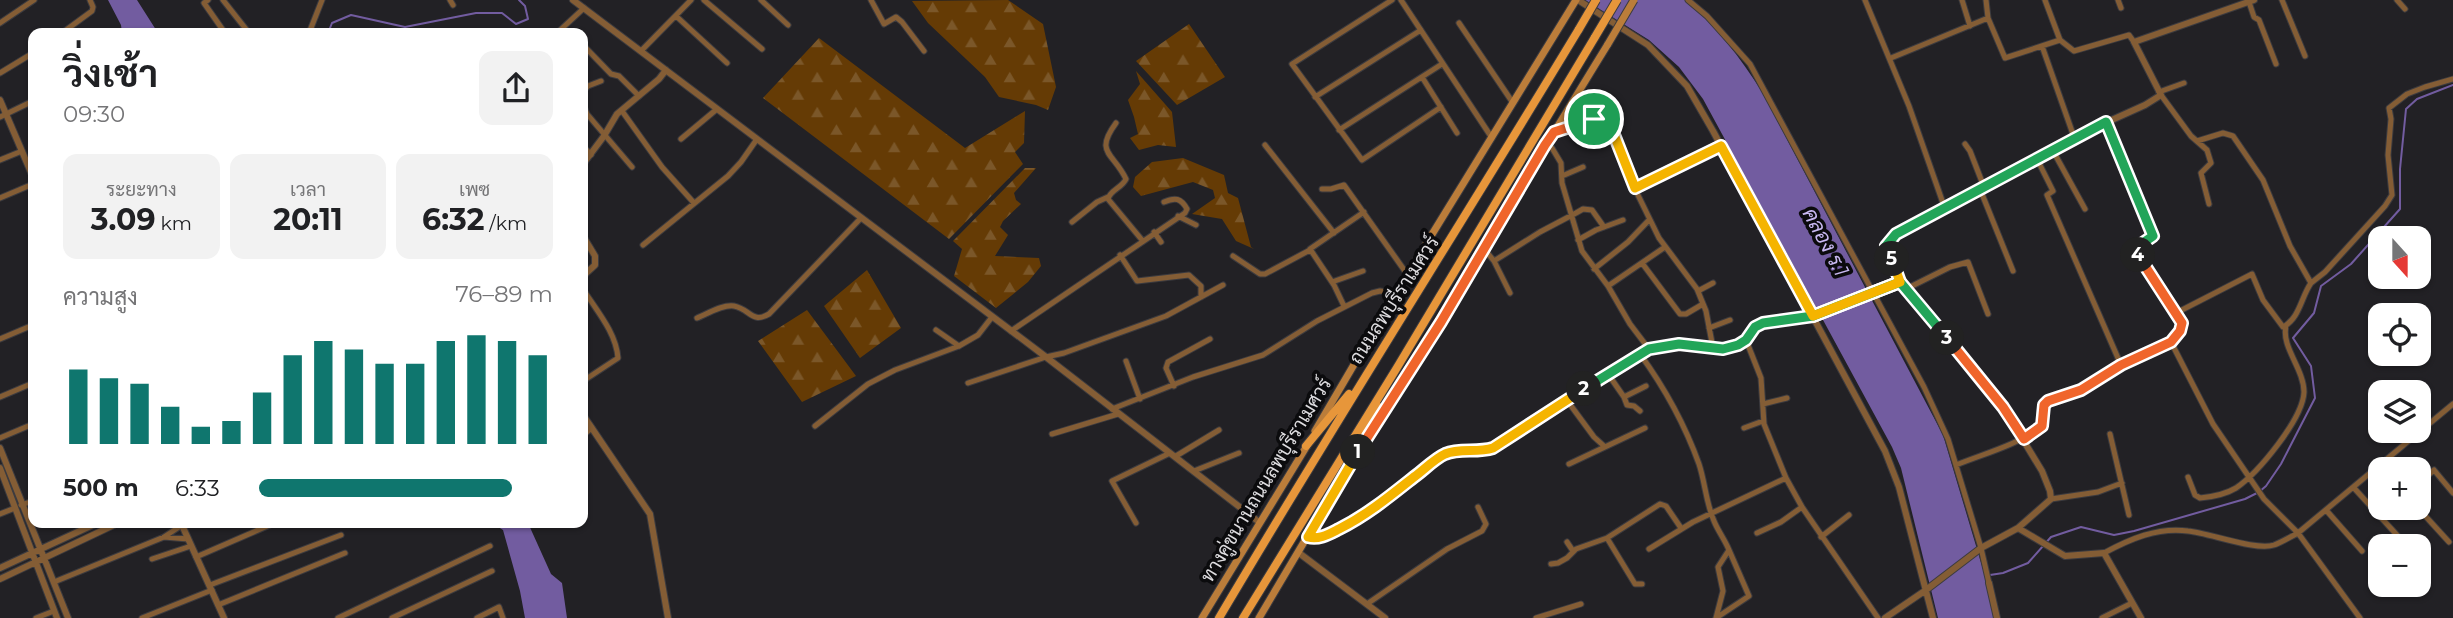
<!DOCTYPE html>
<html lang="th">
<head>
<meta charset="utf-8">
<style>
	:root { --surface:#fff; --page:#f2f2f2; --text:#202124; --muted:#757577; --accent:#0f766e }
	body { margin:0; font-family:Montserrat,Sarabun,sans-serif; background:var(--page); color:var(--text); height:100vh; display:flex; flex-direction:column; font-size:26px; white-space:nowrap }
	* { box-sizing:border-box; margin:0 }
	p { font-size:23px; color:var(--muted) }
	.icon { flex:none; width:38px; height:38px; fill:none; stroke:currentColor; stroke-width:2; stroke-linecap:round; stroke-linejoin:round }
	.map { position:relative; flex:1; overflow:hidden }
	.panel { position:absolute; left:28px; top:28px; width:560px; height:500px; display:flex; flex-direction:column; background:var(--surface); border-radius:14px; box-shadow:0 2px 5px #0004 }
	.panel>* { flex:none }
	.needle { width:46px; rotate:159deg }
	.controls { position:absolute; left:2368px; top:226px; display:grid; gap:14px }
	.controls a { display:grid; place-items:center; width:63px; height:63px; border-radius:14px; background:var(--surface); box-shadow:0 2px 5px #0004; font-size:35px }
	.pin { position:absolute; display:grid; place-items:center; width:60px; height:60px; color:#fff; margin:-30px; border:4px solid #fff; border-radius:50%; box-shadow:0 2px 7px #0007 }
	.km { position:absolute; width:35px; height:35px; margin:-18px; border-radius:50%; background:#222; color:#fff; font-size:19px; line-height:35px; text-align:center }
	.round { display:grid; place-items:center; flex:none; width:74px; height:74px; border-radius:14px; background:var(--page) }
	.headline { display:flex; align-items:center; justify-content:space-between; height:119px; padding:0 35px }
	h1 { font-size:38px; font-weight:700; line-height:52px }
	.stats { display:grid; grid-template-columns:repeat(3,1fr); gap:10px; height:119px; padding:7px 35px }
	.stats div { display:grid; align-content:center; border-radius:14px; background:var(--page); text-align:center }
	.stats b { font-size:30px; font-weight:700 }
	.stats small { font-size:19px; font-weight:400 }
	.stats p { font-size:19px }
	.chart { height:196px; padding:14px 35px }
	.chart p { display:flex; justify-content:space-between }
	.chart svg { width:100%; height:126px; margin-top:7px; stroke:var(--accent); stroke-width:6 }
	ul { padding:0 35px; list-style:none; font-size:23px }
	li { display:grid; grid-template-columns:112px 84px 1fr; align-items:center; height:52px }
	li i { height:18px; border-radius:9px; background:var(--accent) }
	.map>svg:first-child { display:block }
	.forest { fill:url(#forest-firs) }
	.water { fill:#725ca0 }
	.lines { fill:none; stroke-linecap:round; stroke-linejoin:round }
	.stream { stroke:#725ca0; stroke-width:2 }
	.minor-casing { stroke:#3c3b3f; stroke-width:7 }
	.tertiary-casing { stroke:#3c3b3f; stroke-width:8 }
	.secondary-casing { stroke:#3c3b3f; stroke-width:9 }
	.primary-casing { stroke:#3c3b3f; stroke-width:10 }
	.minor { stroke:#845d35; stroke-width:5 }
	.tertiary { stroke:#845d35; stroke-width:6 }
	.secondary { stroke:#bb7d3a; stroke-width:7 }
	.primary { stroke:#e7963a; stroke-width:8 }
	.secondary-bridge-casing { stroke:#3c3b3f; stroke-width:9; stroke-linecap:butt }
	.primary-bridge-casing { stroke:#3c3b3f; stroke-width:10; stroke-linecap:butt }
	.secondary-bridge { stroke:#bb7d3a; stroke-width:7 }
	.primary-bridge { stroke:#e7963a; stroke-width:8 }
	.split-1-casing { stroke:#fff; stroke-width:14 }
	.split-2-casing { stroke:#fff; stroke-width:14 }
	.split-3-casing { stroke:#fff; stroke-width:14 }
	.split-4-casing { stroke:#fff; stroke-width:14 }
	.split-5-casing { stroke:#fff; stroke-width:14 }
	.split-6-casing { stroke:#fff; stroke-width:14 }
	.split-1 { stroke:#f0652b; stroke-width:9 }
	.split-2 { stroke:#f5b400; stroke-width:9 }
	.split-3 { stroke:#22a559; stroke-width:9 }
	.split-4 { stroke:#f0652b; stroke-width:9 }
	.split-5 { stroke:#22a559; stroke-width:9 }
	.split-6 { stroke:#f5b400; stroke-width:9 }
	.labels { text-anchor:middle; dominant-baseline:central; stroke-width:7; stroke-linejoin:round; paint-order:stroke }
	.street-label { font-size:19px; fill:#dddcdf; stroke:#0b0b0d }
	.water-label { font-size:21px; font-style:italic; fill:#c8b8f1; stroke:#0b0b0d }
</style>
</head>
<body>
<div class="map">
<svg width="2453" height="618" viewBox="0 0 2453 618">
	<defs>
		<pattern id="forest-firs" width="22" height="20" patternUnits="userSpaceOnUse" patternTransform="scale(1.75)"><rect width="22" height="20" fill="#653b05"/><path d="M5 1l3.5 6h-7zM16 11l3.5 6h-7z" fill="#7b5729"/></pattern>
	</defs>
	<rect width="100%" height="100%" fill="#222125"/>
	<path class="forest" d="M1008 0 1043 24 1056 87 1048 110 1036 105 999 97 985 77 928 23 912 1Z
		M1189 24 1225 77 1177 105 1136 61Z
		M819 38 965 148 1025 111 1024 143 1015 152 1023 164 949 239 763 98Z
		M1136 71 1172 112 1176 147 1158 145 1139 150 1130 138 1138 134 1134 117 1128 100 1140 84Z
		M1183 158 1224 175 1228 193 1238 198 1251 247 1254 249 1236 241 1222 219 1192 214 1215 198 1213 190 1193 182 1141 196 1133 187 1135 177 1152 162Z
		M1025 168H1036L1014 193 1016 200 1021 204 1003 221 1000 227 1008 235 995 256 1039 258 1041 266 1028 282 996 308 954 276 962 249 953 241Z
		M867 270 901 328 860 358 824 306Z
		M807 310 856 376 802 402 758 341Z"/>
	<path class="water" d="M108 0H137L158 33H122L121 25Z
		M1585 0H1685C1716 26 1740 57 1762 92L1943 435 1985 576 1995 618H1938L1901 468 1892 447 1703 99 1679 67 1649 40Z
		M492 523H528L551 574 562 583 567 618H525L520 591 503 530Z"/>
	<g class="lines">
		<path class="stream" d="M328 33 332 23 351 15 405 27 476 13H502L516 24 528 19 525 6 519 0
			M1990 575 2003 573 2028 563 2051 537 2081 527 2114 535 2134 531 2245 499 2259 492 2266 486 2281 464 2315 398 2311 366 2293 338 2314 313 2321 286 2351 264 2400 209V169L2406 109 2417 99 2453 85"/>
		<g class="minor-casing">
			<path id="minor" d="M208 0 204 3 225 33
				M223 0 249 33
				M450 0 453 5
				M704 0 762 49
				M761 0 788 25
				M871 0 884 24 896 17 902 22 924 51
				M1392 0 1292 64 1362 160 1441 107
				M1401 0 1492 138
				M1688 0 1707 16 1750 64 1924 387 1948 439 1981 548 1989 583
				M1865 0 1909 106 1944 206
				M1962 0 1970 26
				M1986 0 1988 18
				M2045 0 2060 40
				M2118 0 2121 8
				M2282 0 2305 56
				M2397 0 2405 9
				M2249 2 2254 17 2259 20 2276 64
				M676 16 727 63
				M0 23 34 0
				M1459 23 1513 103
				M62 33 92 11 93 7 90 0
				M309 33 322 0
				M557 33 584 8
				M583 45 611 74 619 76 639 96
				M2042 46 2074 137
				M641 51 691 0
				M1891 58 1988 18 2005 58 2060 40 2074 51 2129 35 2134 42
				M0 73 33 53
				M1422 77 1457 133
				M583 91 588 86 601 81
				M2159 92 2184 83
				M2161 95 2191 136 2207 150 2211 163 2201 173 2209 204
				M1315 97 1421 30
				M583 104 587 114 632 167
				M622 111 662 167 694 203
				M0 117 33 101
				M1116 123C1094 153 1113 152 1126 179 1122 188 1110 190 1108 199L1142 240
				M1339 130 1442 64
				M1554 132 1594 119 1606 121 1611 127 1635 189 1659 238 1697 289 1706 311 1713 348
				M681 139 717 109
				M1965 144 1970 151 1984 187
				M1265 145 1334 233
				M1545 145 1552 148 1561 163 1562 183 1582 251 1608 286 1630 324 1649 349
				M583 146 591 155
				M2052 149 2085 209
				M2036 157 2053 191 2047 195 2121 365
				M0 160 22 151
				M1562 176 1583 167
				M1322 189H1331L1344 185 1407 274
				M1635 189 1721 146
				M1980 189 2013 271
				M0 198 33 184
				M1178 216 1196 225
				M1072 222 1097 202 1108 197
				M1154 232 1161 242
				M1578 240 1596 230 1623 220
				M643 245 728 176 741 162 757 139
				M1485 250 1494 261 1510 293
				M1120 255 1137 281 1189 275 1201 286V297
				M1233 256 1260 274H1265L1310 250
				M1494 261 1540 232 1576 213 1583 209 1592 210 1604 227
				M1642 263 1680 314H1686L1703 304
				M1594 269 1628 242 1649 220
				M1332 282 1363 271
				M2311 283 2325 272 2385 206 2392 195 2388 155 2391 119 2389 108 2407 94 2425 87 2453 79
				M1608 286 1665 247
				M583 289C596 310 616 332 618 358L583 381
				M1906 289 1950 267 1968 262 1988 314
				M1698 291 1713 283
				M1344 306 1334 285 1310 249 1364 212
				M2176 313 2252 274 2263 300 2283 327C2300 318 2301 297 2311 283L2290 246 2263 180 2233 136 2223 133 2197 141
				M697 318C707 314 723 304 734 306 750 309 752 324 769 314L861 218
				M1709 328 1730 320
				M936 330 959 346
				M1011 331 1185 213 1187 209C1181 198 1175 197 1164 202
				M0 339 33 325
				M1746 340 1761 378 1764 424 1786 478 1802 507 1878 618
				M2171 342 2213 424 2249 477 2264 499 2298 533 2360 618
				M1640 354C1664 387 1685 425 1699 464 1705 482 1706 503 1714 521 1718 531 1725 540 1729 550L1718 567 1723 591 1716 618
				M1126 361 1140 399
				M1608 374 1624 397 1646 386
				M968 383 1046 357 1064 353 1166 316 1223 285
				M1174 386 1166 368 1168 362 1210 339
				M0 397 33 383
				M1624 397 1627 405 1634 406 1640 411
				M1566 399 1594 437 1604 446
				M1763 404 1787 398
				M1112 409 1193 377 1263 355 1317 321 1372 293 1380 291 1396 293
				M815 426 868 384 895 370 959 346 978 335 992 317
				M1744 428 1763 421
				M1052 434 1118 414
				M2110 434 2129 515
				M583 435 592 428
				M0 438 33 424
				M1176 456 1219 430
				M1569 464 1645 428
				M1956 465C1986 453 2014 446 2042 427L2044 405 2048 401 2081 390 2121 365 2171 342 2180 332 2182 323 2137 254 2140 245 2153 236 2106 122
				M1194 471 1239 453
				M2188 477 2195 495 2200 498C2211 497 2226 494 2236 488 2258 473 2303 419 2304 392 2304 369 2281 347 2286 326
				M2418 484 2434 470 2453 493
				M2354 488 2407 546
				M2051 499 2098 492 2122 483
				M21 505 33 501
				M2418 508 2449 542
				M2326 510 2362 551
				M0 514 15 508
				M1136 523 1112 481 1170 453
				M1757 533 1781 522 1802 507
				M164 537 188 539
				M1821 537 1849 515
				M1607 538 1635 584H1642
				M1567 542 1573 551
				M1649 549 1693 522 1786 478
				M2104 553C2130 539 2157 527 2188 531 2209 533 2256 551 2274 545 2282 542 2290 537 2298 533L2453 404
				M196 557 272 524
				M152 559 191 546
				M2418 559 2427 568
				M1551 564 1558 563 1567 558 1576 549 1607 538 1660 504 1666 506 1681 528
				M54 582 164 537 182 525
				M210 585 341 535
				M1367 604 1447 549 1482 531 1486 524 1478 507
				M218 605 345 553
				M36 618 54 611
				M142 618 212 590
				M338 618 490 546
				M392 618 492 571
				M477 618 499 607 503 618
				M1536 618 1581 604
				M1716 618 1749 596 1729 550
				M2102 618 2132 603"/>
		</g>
		<g class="tertiary-casing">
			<path id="tertiary" d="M573 0 1046 357 1259 522
				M1578 0 1648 45 1687 86 1713 131 1885 451 1899 487 1933 618
				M0 100 33 177
				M583 164 604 136 617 114 659 79 666 70
				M583 202V209
				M583 236 595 256V265L583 276
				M583 415 650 514 668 618
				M0 448 68 618
				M0 468 57 618
				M181 523 224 618
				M2018 528 2051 499 2050 491 2042 471 2003 407 1900 282 1887 245 1896 234 1944 206 2074 137 2145 105 2161 95 2134 42 2254 0
				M1309 537C1340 546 1414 475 1440 457 1456 446 1475 453 1493 448L1566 399 1649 349 1679 344 1723 349 1738 345 1746 340 1755 327 1763 323 1813 316 1900 282
				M1299 553 1385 618
				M0 568 97 523
				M0 579 118 523
				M1989 583 1997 618
				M1885 618 1926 590 1981 548 2018 528 2065 556 2104 553 2141 618"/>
		</g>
		<g class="secondary-casing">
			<path id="secondary" d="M1315 431 1396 293 1576 0
				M1367 438C1450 308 1527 175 1608 44
				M1202 618 1308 444
				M1259 618 1355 456"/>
		</g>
		<g class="primary-casing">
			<path id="primary" d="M1306 446 1349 394
				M1352 461 1379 407
				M1219 618C1336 420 1460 226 1579 29
				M1243 618 1398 366 1595 37"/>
		</g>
		<use href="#minor" class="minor"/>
		<use href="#tertiary" class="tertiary"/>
		<use href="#secondary" class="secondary"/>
		<use href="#primary" class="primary"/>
		<g class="secondary-bridge-casing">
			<path id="secondary-bridge" d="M1608 44 1634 0"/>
		</g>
		<g class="primary-bridge-casing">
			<path id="primary-bridge" d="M1579 29 1596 0
				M1595 37 1617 0"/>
		</g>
		<use href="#secondary-bridge" class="secondary-bridge"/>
		<use href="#primary-bridge" class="primary-bridge"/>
	</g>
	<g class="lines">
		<g class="split-1-casing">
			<path id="split-1" d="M1358 452 1441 322 1545 145 1554 132 1594 119"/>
		</g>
		<g class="split-2-casing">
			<path id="split-2" d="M1358 452 1308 537C1319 540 1329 534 1339 529 1367 515 1390 496 1414 477 1424 470 1434 459 1445 454 1460 448 1477 453 1493 448L1584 389"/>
		</g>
		<g class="split-3-casing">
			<path id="split-3" d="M1584 389 1649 349 1679 344 1723 349 1738 345 1746 340 1755 327 1763 323 1813 316 1900 282 1947 338"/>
		</g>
		<g class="split-4-casing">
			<path id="split-4" d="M1947 338 2003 407 2024 439 2042 426 2044 405 2048 401 2081 390 2121 365 2171 342 2180 331 2182 323 2138 255"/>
		</g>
		<g class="split-5-casing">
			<path id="split-5" d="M1892 259 1886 246 1896 234 2106 122 2153 236 2140 245 2138 255"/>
		</g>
		<g class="split-6-casing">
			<path id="split-6" d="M1594 119 1606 121 1611 127 1635 188 1721 146 1813 316 1900 282 1892 259"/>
		</g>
		<use href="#split-1" class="split-1"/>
		<use href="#split-2" class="split-2"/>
		<use href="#split-3" class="split-3"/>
		<use href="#split-4" class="split-4"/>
		<use href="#split-5" class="split-5"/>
		<use href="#split-6" class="split-6"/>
	</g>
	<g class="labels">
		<g class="street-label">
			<text transform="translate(1394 300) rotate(-57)">ถนนลพบุรีราเมศวร์</text>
			<text transform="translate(1266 480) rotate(-59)">ทางคู่ขนานถนนลพบุรีราเมศวร์</text>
		</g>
		<g class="water-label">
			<text transform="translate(1826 242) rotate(62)">คลอง ร.1</text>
		</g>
	</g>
</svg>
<div class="controls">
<a><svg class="needle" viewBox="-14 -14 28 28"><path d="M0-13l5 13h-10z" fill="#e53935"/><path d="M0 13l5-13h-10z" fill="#757577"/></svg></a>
<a><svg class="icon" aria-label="locate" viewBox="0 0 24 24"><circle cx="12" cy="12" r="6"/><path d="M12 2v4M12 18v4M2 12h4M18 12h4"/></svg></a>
<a><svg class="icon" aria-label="layers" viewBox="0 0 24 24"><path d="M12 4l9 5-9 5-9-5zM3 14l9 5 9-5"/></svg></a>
<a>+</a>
<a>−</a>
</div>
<div class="pin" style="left:1594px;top:119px;background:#1e9e55"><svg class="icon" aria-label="arrive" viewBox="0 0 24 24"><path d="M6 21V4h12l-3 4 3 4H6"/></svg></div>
<b class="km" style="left:1358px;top:452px">1</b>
<b class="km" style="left:1584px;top:389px">2</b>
<b class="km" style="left:1947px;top:338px">3</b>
<b class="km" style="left:2138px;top:255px">4</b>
<b class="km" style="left:1892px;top:259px">5</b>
<section class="panel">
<div class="headline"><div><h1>วิ่งเช้า</h1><p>09:30</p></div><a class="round"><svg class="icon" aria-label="share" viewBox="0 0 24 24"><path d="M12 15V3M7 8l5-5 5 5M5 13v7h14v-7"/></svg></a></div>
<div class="stats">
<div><p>ระยะทาง</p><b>3.09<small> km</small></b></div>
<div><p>เวลา</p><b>20:11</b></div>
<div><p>เพซ</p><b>6:32<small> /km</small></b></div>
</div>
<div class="chart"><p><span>ความสูง</span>76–89 m</p>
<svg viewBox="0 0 160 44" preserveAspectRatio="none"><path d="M5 44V18M15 44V21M25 44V23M35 44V31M45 44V38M55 44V36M65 44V26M75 44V13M85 44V8M95 44V11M105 44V16M115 44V16M125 44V8M135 44V6M145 44V8M155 44V13"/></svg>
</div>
<ul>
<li><b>500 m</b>6:33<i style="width:86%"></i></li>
</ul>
</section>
</div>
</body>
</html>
